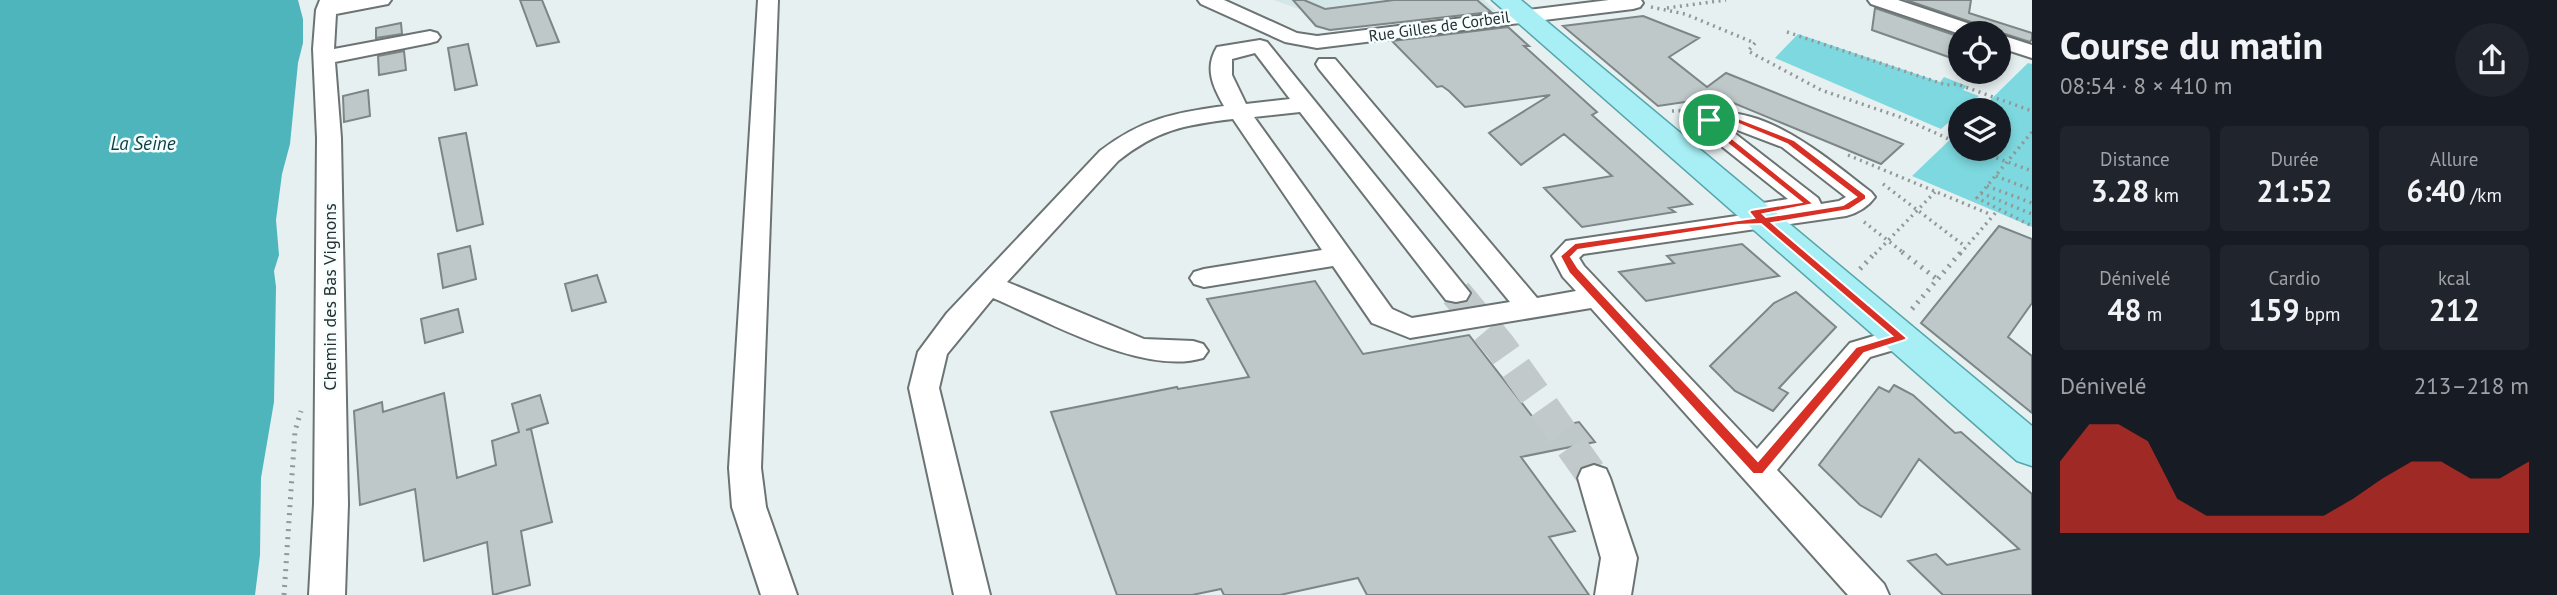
<!DOCTYPE html>
<html lang="fr">
<head>
<meta charset="utf-8">
<style>
	:root { --surface:#171b24; --page:#20242c; --text:#f1f3f6; --muted:#9ea1a6; --accent:#d93025 }
	body { margin:0; font-family:"PT Sans",sans-serif; background:var(--page); color:var(--text); height:100vh; display:flex; flex-direction:column; font-size:26px; white-space:nowrap }
	* { box-sizing:border-box; margin:0 }
	p { font-size:23px; color:var(--muted) }
	.icon { flex:none; width:38px; height:38px; fill:none; stroke:currentColor; stroke-width:2; stroke-linecap:round; stroke-linejoin:round }
	.map { position:relative; flex:1; overflow:hidden }
	.side { display:flex; flex-direction:column; background:var(--surface); width:525px }
	.side>* { flex:none }
	.fabs { position:absolute; left:1948px; top:21px; display:grid; gap:14px }
	.fabs a { display:grid; place-items:center; width:63px; height:63px; border-radius:50%; background:var(--surface); box-shadow:0 4px 10px #0003; font-size:35px }
	.pin { position:absolute; display:grid; place-items:center; width:60px; height:60px; color:#fff; margin:-30px; border:4px solid #fff; border-radius:50%; box-shadow:0 2px 7px #0007 }
	.round { display:grid; place-items:center; flex:none; width:74px; height:74px; border-radius:37px; background:var(--page) }
	.head { display:flex; align-items:center; justify-content:space-between; height:119px; padding:0 28px }
	h1 { font-size:38px; font-weight:800; line-height:52px }
	.stats { display:grid; grid-template-columns:repeat(3,1fr); gap:10px; height:119px; padding:7px 28px }
	.stats div { display:grid; align-content:center; border-radius:7px; background:var(--page); text-align:center }
	.stats b { font-size:30px; font-weight:800 }
	.stats small { font-size:19px; font-weight:400 }
	.stats p { font-size:19px }
	.chart { height:196px; padding:14px 28px }
	.chart p { display:flex; justify-content:space-between }
	.chart svg { width:100%; height:126px; margin-top:7px; fill:var(--accent); opacity:.7 }
	main { display:flex; flex:1; min-height:0 }
	.map>svg:first-child { display:block }
	.built { fill:#d4e7e8 }
	.green { fill:#7dd9df }
	.water { fill:#4fb5bc }
	.building { fill:#bfc8c8; stroke:#7d8586; stroke-width:2 }
	.lines { fill:none; stroke-linecap:round; stroke-linejoin:round }
	.minor-tunnel { stroke:#c1c9ca; stroke-width:32; stroke-dasharray:32 16; stroke-linecap:butt }
	.minor-casing { stroke:#6b7373; stroke-width:4 }
	.major-casing { stroke:#55a5aa; stroke-width:3 }
	.path-far1 { stroke:#919899; stroke-width:3.5; stroke-dasharray:2 4.5; stroke-linecap:butt }
	.path { stroke:#919899; stroke-width:5; stroke-dasharray:2 6; stroke-linecap:butt }
	.minor { fill:#fff; fill-rule:evenodd }
	.major { fill:#a7eff4; fill-rule:evenodd }
	.route { fill:#d93025; stroke:#fff; stroke-width:2; fill-rule:evenodd }
	.labels { text-anchor:middle; dominant-baseline:central; stroke-width:5; stroke-linejoin:round; paint-order:stroke }
	.far-street-label { font-size:16px; fill:#292d2d; stroke:#f5fefe }
	.street-label { font-size:18px; fill:#292d2d; stroke:#f5fefe }
	.water-label { font-size:19px; font-style:italic; fill:#0d3d40; stroke:#f5fefe }
</style>
</head>
<body>
<main>
<div class="map">
<svg width="2032" height="595" viewBox="0 0 2032 595">
	<rect width="100%" height="100%" fill="#e7f0f1"/>
	<path class="built" d="M1273 0H1484L1496 11 1330 30 1316 26 1302 10Z"/>
	<path class="green" d="M1798 34 1940 82 1944 77 1967 86 1963 90 1979 96 1941 129 1775 58Z
		M2028 63 2032 64V227L1912 176 1960 130V149H1998V110H1980Z"/>
	<path class="water" d="M0 0H298L303 19V43L298 63 290 144 282 174 276 220 279 255 274 271 276 287 274 402 261 478 260 555 255 595H0Z"/>
	<path class="building" d="M520 0H542L559 42 537 46Z
		M1293 0H1304L1325 9 1394 0H1477L1491 12 1330 30 1316 26Z
		M1906 0H1971L1969 13 2032 33V39L2030 42 1999 32 1991 33 1986 27Z
		M1875 8 1960 37V61L1872 30Z
		M1643 16 1699 38 1669 57 1707 87 1726 73 1903 144 1881 164 1719 97 1658 106 1563 26Z
		M401 23 402 34 376 38V28Z
		M1508 27 1529 46H1524L1597 112 1592 115 1692 204 1669 208 1675 212 1582 227 1544 188 1612 176 1564 134 1521 165 1489 133 1550 95 1465 107 1449 91 1442 86 1437 87 1392 41Z
		M468 44 477 85 455 90 448 48Z
		M404 51 406 70 379 75 378 56Z
		M368 90 370 116 344 122 343 96Z
		M466 133 483 224 457 231 439 138Z
		M1999 226 2032 239V303L2008 337 2032 356V413L1921 323Z
		M1742 244 1779 276 1646 301 1619 272 1674 263 1667 256Z
		M470 246 476 279 443 288 438 254Z
		M597 275 606 302 572 311 565 284Z
		M1315 281 1363 354 1469 335 1542 429 1579 422 1595 442 1521 457 1575 531 1549 537 1589 595H1367L1358 578 1280 595H1224L1221 589 1192 595H1117L1051 412 1177 387 1178 389 1249 377 1207 299Z
		M1796 292 1836 327 1779 388 1788 393 1773 411 1735 391 1710 366 1774 303Z
		M458 309 463 332 425 343 421 319Z
		M1894 385 1913 395 1955 433 1961 432 2032 494V595H1943L1908 561 1936 554 1947 565 2019 549 1919 459 1881 517 1860 505 1819 465 1879 387 1889 392Z
		M444 393 457 478 496 465 492 441 519 432 512 404 540 395 548 423 526 430 531 429 552 522 521 531 530 585 493 595 487 542 424 561 415 489 360 505 354 411 382 402 383 412Z"/>
	<g class="lines">
		<path class="minor-tunnel" d="M1456 293 1500 346 1594 478"/>
		<g class="minor-casing">
			<path id="minor" d="M320 0H391L388 4 336 14 334 49 430 31 437 33 440 37 437 41 430 43 335 62 341 138 348 504 345 595H309L314 504 317 138 313 49 316 10Z
				M758 0H778L761 468 766 507 797 595H761L732 507 729 468Z
				M1198 0H1224L1297 33 1317 36 1609 0H1641L1643 3 1640 7 1633 9 1317 48 1285 42 1201 4Z
				M1868 0H1898L1985 29 1988 33 1960 34 1871 4Z
				M1998 34 2032 45V58L1998 47Z
				M1260 40 1267 42 1470 293 1466 300 1456 302 1446 300 1300 112 1254 117 1392 309 1412 318 1510 302 1319 69 1316 64 1319 59H1335L1537 298 1576 291 1563 277 1552 256 1566 241 1743 215 1741 212 1745 206 1788 199 1700 129 1696 124 1701 115C1762 100 1825 157 1871 192L1875 197C1868 207 1857 213 1846 216L1583 254 1579 258 1584 266 1757 449 1850 343 1901 328 1911 331 1916 338 1911 345 1870 357 1777 470 1884 584 1889 595H1848L1591 308 1410 338 1372 323 1333 266 1204 287 1194 284 1190 278 1194 272 1204 269 1322 250 1233 119C1183 125 1157 130 1118 161L1007 282 1144 339 1193 341 1203 344 1208 351 1203 358C1143 376 1050 322 993 298L947 354 939 388 990 595H954L909 388 918 352 947 313 1100 151C1142 119 1173 113 1224 106 1213 87 1204 68 1217 47ZM1255 53 1290 99 1246 104 1232 75V59ZM1724 125 1782 147 1846 197 1839 201 1821 204 1818 198Z
				M1594 465 1606 469 1610 478 1637 558 1631 595H1595L1601 558 1578 478 1582 469Z"/>
		</g>
		<g class="major-casing">
			<path id="major" d="M1492 0H1521L2032 426V466L2017 461Z"/>
		</g>
		<path class="path-far1" d="M1651 7 1685 14 1755 43 1748 51 1821 90 1900 117 1960 144
			M1667 8 1726 0
			M1787 32 1946 85 1957 84 2032 111
			M1672 111 1692 110
			M2032 132 1977 198 2032 226
			M1972 149 2032 171
			M1848 155 1992 215
			M1996 176 2032 190
			M1883 184 1966 247
			M1987 186 2032 203
			M1981 193 2032 214
			M1864 222 1905 254
			M1875 254 1935 192
			M1960 254 1998 210"/>
		<path class="path" d="M1902 252 1938 280
			M1860 269 1876 252
			M1912 309 1961 252
			M284 595 295 431 301 411"/>
		<use href="#minor" class="minor"/>
		<use href="#major" class="major"/>
	</g>
	<path class="route" d="M1730 115 1794 140 1866 195V199L1849 210 1772 223 1907 338 1905 340 1864 353 1763 474H1753L1569 273 1560 256 1575 243 1754 218 1749 212 1751 210 1801 202 1703 124 1706 118ZM1729 120 1787 144 1856 197 1843 205 1766 217 1763 214 1814 204 1713 123ZM1761 224 1892 336 1856 347 1758 461 1578 268 1571 257 1578 250 1738 225Z"/>
	<g class="labels">
		<g class="far-street-label">
			<text transform="translate(1439 26) rotate(-8)">Rue Gilles de Corbeil</text>
		</g>
		<g class="street-label">
			<text transform="translate(329 297) rotate(-90)">Chemin des Bas Vignons</text>
		</g>
		<g class="water-label">
			<text x="143" y="143">La Seine</text>
		</g>
	</g>
</svg>
<div class="fabs">
<a><svg class="icon" aria-label="locate" viewBox="0 0 24 24"><circle cx="12" cy="12" r="6"/><path d="M12 2v4M12 18v4M2 12h4M18 12h4"/></svg></a>
<a><svg class="icon" aria-label="layers" viewBox="0 0 24 24"><path d="M12 4l9 5-9 5-9-5zM3 14l9 5 9-5"/></svg></a>
</div>
<div class="pin" style="left:1709px;top:120px;background:#1e9e55"><svg class="icon" aria-label="arrive" viewBox="0 0 24 24"><path d="M6 21V4h12l-3 4 3 4H6"/></svg></div>
</div>
<section class="side">
<div class="head"><div><h1>Course du matin</h1><p>08:54 · 8 × 410 m</p></div><a class="round"><svg class="icon" aria-label="share" viewBox="0 0 24 24"><path d="M12 15V3M7 8l5-5 5 5M5 13v7h14v-7"/></svg></a></div>
<div class="stats">
<div><p>Distance</p><b>3.28<small> km</small></b></div>
<div><p>Durée</p><b>21:52</b></div>
<div><p>Allure</p><b>6:40<small> /km</small></b></div>
</div>
<div class="stats">
<div><p>Dénivelé</p><b>48<small> m</small></b></div>
<div><p>Cardio</p><b>159<small> bpm</small></b></div>
<div><p>kcal</p><b>212</b></div>
</div>
<div class="chart"><p><span>Dénivelé</span>213–218 m</p>
<svg viewBox="0 0 160 44" preserveAspectRatio="none"><path d="M0 44V19L10 6L20 6L30 12L40 32L50 38L60 38L70 38L80 38L90 38L100 32L110 25L120 19L130 19L140 25L150 25L160 19V44z"/></svg>
</div>
</section>
</main>
</body>
</html>
